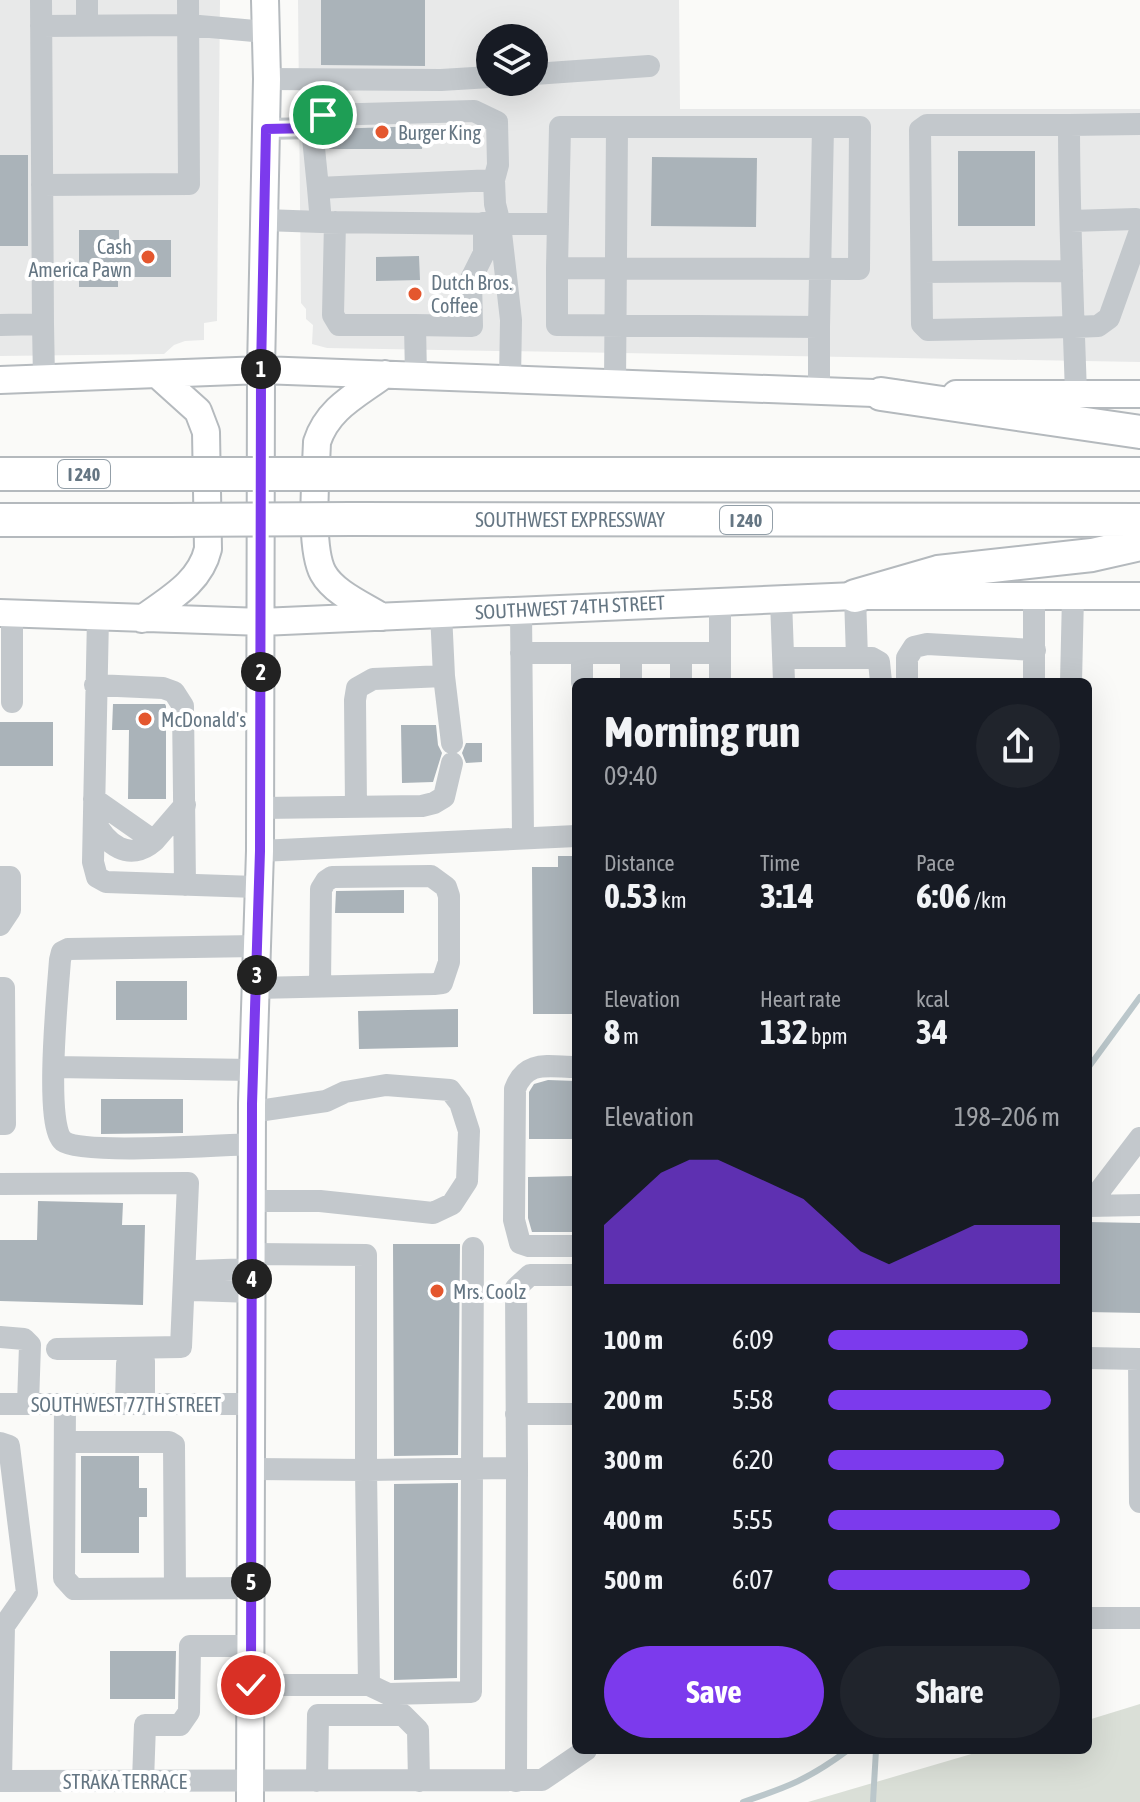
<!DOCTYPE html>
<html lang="en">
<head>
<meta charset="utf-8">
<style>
	:root { --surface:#171b24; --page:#20242c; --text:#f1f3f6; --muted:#9ea1a6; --accent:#7c3aed }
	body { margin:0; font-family:"Asap Condensed",sans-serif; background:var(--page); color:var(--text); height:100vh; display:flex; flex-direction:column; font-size:30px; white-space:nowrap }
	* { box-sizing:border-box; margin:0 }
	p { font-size:26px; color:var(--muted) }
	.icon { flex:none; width:44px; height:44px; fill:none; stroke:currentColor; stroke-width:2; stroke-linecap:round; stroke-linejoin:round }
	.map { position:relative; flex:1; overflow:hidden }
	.details { position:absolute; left:572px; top:678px; width:520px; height:1076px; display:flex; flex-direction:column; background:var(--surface); border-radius:12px; box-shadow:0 8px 32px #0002 }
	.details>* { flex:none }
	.tools { position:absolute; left:476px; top:24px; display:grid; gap:16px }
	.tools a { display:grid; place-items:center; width:72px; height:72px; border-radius:50%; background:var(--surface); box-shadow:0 8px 32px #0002; font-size:40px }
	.pin { position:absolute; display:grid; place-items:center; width:68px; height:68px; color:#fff; margin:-34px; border:4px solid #fff; border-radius:50%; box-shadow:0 2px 8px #0007 }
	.km { position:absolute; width:40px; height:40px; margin:-20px; border-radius:50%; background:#222; color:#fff; font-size:22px; line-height:40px; text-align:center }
	.round { display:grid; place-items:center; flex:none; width:84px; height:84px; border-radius:42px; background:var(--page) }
	.head { display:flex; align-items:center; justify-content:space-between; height:136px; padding:0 32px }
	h1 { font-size:44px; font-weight:700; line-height:60px }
	.stats { display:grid; grid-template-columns:repeat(3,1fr); gap:12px; height:136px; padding:8px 32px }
	.stats div { display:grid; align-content:center }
	.stats b { font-size:34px; font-weight:700 }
	.stats small { font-size:22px; font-weight:400 }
	.stats p { font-size:22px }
	.chart { height:224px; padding:16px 32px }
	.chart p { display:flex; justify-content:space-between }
	.chart svg { width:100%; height:144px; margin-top:8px; fill:var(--accent); opacity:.7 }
	.button { display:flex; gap:16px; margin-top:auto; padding:16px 32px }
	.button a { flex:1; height:92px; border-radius:48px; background:var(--accent); color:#fff; font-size:32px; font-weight:700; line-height:92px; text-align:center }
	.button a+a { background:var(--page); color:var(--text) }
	ul { padding:0 32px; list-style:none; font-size:26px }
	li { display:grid; grid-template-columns:128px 96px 1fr; align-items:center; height:60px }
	li i { height:20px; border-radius:10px; background:var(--accent) }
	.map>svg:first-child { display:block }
	.built { fill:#e8e9e9; fill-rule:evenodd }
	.green { fill:#dadfd7 }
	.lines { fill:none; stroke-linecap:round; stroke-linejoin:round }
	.stream { stroke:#bbc7cb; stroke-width:6 }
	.building { fill:#aab3b9 }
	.major-casing { stroke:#b5babe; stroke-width:30 }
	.highway-casing { stroke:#b4b9bd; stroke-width:36 }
	.minor { stroke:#c3c8cc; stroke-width:22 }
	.major { stroke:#fff; stroke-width:26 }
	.highway { stroke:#fff; stroke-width:32 }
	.highway-bridge-casing { stroke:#b4b9bd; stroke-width:36; stroke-linecap:butt }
	.highway-bridge { stroke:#fff; stroke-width:32 }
	.route-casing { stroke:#fff; stroke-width:16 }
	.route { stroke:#7c3aed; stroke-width:10 }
	.poi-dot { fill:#e4572e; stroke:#fff; stroke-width:3 }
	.labels { text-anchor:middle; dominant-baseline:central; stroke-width:8; stroke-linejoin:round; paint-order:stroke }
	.shield { fill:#fff; stroke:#939fa8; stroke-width:2 }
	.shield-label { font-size:18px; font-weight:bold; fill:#657683 }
	.poi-label { font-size:20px; fill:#657683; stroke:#fff; text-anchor:start }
	.street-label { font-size:20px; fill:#657683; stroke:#fff }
</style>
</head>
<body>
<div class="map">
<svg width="1140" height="1802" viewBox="0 0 1140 1802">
	<rect width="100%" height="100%" fill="#fafaf8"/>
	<path class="built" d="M0 0H220L217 321 204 323V340L185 341 174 345 164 354 0 356Z
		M298 0H679L680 109H1140V362L327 348 312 344 313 325 306 319V309L301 303ZM490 38H534V82H490Z"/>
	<path class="green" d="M1140 1704V1802H808L985 1750H1088V1720Z"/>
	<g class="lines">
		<path class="stream" d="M1088 1068 1140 997
			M743 1802C788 1787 809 1779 848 1750
			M873 1802 876 1750"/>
	</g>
	<path class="building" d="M321 0H425V66L321 65Z
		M423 126 422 149H329L330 129Z
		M958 151H1035V226H958Z
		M0 155H28V246H0Z
		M652 157 757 158 756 227 651 226Z
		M79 230H119V240H171V277H118V287H79Z
		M419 256 420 280 376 281V257Z
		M113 704H165L166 706V799H128L129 730H112Z
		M0 722H53V766H0Z
		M401 725H436L438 745 442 753 433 782 402 783Z
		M466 743H482V762L466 763 462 753Z
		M558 856H576V1014H533L532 867H558Z
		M404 890V913H335L336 891Z
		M116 981H187V1020H116Z
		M458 1009V1047L359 1049 358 1011Z
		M548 1080 576 1081V1139H529V1092L534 1084Z
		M101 1099H183V1133L101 1134Z
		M576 1176V1232H532L528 1218V1177Z
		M38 1201 123 1203 122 1225H145L143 1305 0 1301V1240H37Z
		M1088 1222 1140 1223V1313L1088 1312Z
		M393 1244H460L458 1455 394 1456Z
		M81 1456H139V1488H147V1517H139V1553H81Z
		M458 1483 457 1678 394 1680V1484Z
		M110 1651H176L175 1699H110Z"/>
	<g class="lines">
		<g class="major-casing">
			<path id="major" d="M0 380 261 370 900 394
				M956 394H1140
				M0 613 261 622 855 596H1140
				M382 617C363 605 334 593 323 573 309 547 316 474 317 442 328 408 357 395 385 374
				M142 619C169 599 200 583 208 549L206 432 198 411 158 375
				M250 1802 252 1104 260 851 261 370 267 79 265 0"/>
		</g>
		<g class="highway-casing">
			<path id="highway" d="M881 394 1140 432
				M0 474H169
				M353 474H1140
				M352 519 1140 520
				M0 520H168
				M855 596 938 572 1092 555 1140 544"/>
		</g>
		<path class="minor" d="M41 0 43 324
			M87 25V0
			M41 26 188 25 266 32
			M534 74 649 66
			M267 79 441 80 490 77
			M1069 125 1140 124
			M266 129 312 128
			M42 185 189 184 188 0
			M318 188 312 128 323 115 474 111 497 122 498 165 494 180
			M264 220 321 222 318 188 494 180 495 204 500 224 321 222
			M1071 221 1136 219 1140 224
			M335 222 333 315 339 325H415L416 376
			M557 268V325L819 327V392
			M922 272 1072 271
			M0 325 43 324 44 379
			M415 325 472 326 471 279 484 253V223
			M819 327 823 127
			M510 380 511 320 500 224H558
			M615 384C616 298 616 212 617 127H860L859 269 557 268 560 127H617
			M1076 394C1073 304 1069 214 1069 125H927L920 130 922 324 928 330 1074 327 1098 326 1109 318 1140 231
			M855 596 857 658
			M1034 596V682
			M781 600 784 682
			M720 601V682
			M521 610 523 836
			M441 613 444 676 452 743
			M98 617 93 862 97 877 106 882 259 887
			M521 653H720
			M582 654V682
			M631 654V682
			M784 658H872L879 662 881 682
			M681 682V654
			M907 682V658L914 647 927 644 1035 650
			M1071 682 1073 596
			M95 685 163 688 174 692 183 706 185 885
			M12 702V614
			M94 799 154 841 185 805
			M356 806 355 700 357 688 373 679 444 676
			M261 808 422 806 434 803 444 797 452 763
			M94 820C106 844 129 863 154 841
			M260 851 576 836
			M0 877H10V910L0 925
			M0 988H4L5 1124H0
			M256 988 434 984 442 983 449 962V896L446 887 431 876 332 877 326 881 321 889 320 986
			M54 1067 253 1070
			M576 1067C549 1067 526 1059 515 1089L514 1220 520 1243 529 1246H576
			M252 1112 326 1101 345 1092 386 1085 450 1090 460 1103 469 1131 467 1181 452 1204 433 1213 320 1201H252
			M252 1144C222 1145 81 1155 63 1141 44 1126 58 989 60 960L62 952 68 949 258 946
			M0 1184 188 1183 181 1347 57 1349
			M1088 1206 1140 1138
			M1088 1206 1140 1205
			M252 1254 366 1255V1470L517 1468 516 1288 530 1275H576
			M252 1269 196 1271 185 1279 194 1290 252 1292
			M0 1337 24 1339 30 1345 28 1404
			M1088 1358 1139 1359 1140 1502
			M0 1404H252
			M65 1404 64 1578 74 1589 251 1588
			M126 1404 127 1364 136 1349 144 1361V1404
			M516 1414H576
			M65 1442H169L174 1445 175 1588
			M0 1443 9 1446 27 1593 4 1626 1 1781
			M1088 1618H1140
			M251 1685H369L366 1470 252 1469
			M369 1685 388 1694 471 1692 473 1248
			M0 1781 542 1780 586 1750
			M143 1781 145 1725H180L189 1712 190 1646H251
			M317 1781 318 1715H403L418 1730 419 1781
			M516 1781 517 1468"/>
		<use href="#major" class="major"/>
		<use href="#highway" class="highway"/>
		<g class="highway-bridge-casing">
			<path id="highway-bridge" d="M169 474H353
				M168 520 352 519"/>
		</g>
		<use href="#highway-bridge" class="highway-bridge"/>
	</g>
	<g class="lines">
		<g class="route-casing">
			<path id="route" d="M251 1685 252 1104 260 851 261 370 266 129 312 128 323 115"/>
		</g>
		<use href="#route" class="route"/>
	</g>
	<g class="poi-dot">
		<circle cx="382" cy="132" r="8"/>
		<circle cx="148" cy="257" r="8"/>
		<circle cx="415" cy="294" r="8"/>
		<circle cx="145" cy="719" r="8"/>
		<circle cx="437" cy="1291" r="8"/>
	</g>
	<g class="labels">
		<g class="shield">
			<rect x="58" y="460" width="52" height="28" rx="6"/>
			<rect x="720" y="506" width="52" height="28" rx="6"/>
		</g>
		<g class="shield-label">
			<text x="84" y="474">I 240</text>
			<text x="746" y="520">I 240</text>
		</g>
		<g class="poi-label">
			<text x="398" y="132">Burger King</text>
			<text x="132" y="246" text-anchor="end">Cash<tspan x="132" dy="23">America Pawn</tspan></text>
			<text x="431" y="282">Dutch Bros.<tspan x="431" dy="23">Coffee</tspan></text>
			<text x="161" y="719">McDonald's</text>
			<text x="453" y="1291">Mrs. Coolz</text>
		</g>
		<g class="street-label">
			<text x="570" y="519">SOUTHWEST EXPRESSWAY</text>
			<text transform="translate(570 607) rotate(-3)">SOUTHWEST 74TH STREET</text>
			<text x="126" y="1404">SOUTHWEST 77TH STREET</text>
			<text x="125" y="1781">STRAKA TERRACE</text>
		</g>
	</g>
</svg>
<div class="tools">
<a><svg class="icon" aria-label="layers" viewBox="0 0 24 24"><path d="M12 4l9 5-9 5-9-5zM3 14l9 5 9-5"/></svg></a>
</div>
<div class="pin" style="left:323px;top:115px;background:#1e9e55"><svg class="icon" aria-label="arrive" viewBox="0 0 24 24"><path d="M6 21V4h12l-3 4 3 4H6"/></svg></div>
<div class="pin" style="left:251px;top:1685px;background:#d93025"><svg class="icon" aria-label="check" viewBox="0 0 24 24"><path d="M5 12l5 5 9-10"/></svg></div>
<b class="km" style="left:261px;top:369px">1</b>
<b class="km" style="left:261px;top:672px">2</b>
<b class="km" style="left:257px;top:975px">3</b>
<b class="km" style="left:252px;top:1279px">4</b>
<b class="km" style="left:251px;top:1582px">5</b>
<section class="details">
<div class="head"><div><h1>Morning run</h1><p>09:40</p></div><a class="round"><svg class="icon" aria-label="share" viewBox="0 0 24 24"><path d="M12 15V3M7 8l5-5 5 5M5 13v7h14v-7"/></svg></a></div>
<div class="stats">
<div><p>Distance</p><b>0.53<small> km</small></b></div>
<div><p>Time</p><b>3:14</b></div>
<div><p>Pace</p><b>6:06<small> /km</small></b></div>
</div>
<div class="stats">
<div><p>Elevation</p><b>8<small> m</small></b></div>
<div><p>Heart rate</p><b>132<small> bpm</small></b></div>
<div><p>kcal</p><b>34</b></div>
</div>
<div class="chart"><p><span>Elevation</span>198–206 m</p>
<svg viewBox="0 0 160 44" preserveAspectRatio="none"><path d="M0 44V26L10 18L20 10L30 6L40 6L50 10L60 14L70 18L80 26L90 34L100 38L110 34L120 30L130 26L140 26L150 26L160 26V44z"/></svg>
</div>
<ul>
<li><b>100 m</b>6:09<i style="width:86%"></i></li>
<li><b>200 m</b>5:58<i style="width:96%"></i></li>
<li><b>300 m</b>6:20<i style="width:76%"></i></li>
<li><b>400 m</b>5:55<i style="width:100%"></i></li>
<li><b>500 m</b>6:07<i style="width:87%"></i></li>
</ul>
<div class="button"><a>Save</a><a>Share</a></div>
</section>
</div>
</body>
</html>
